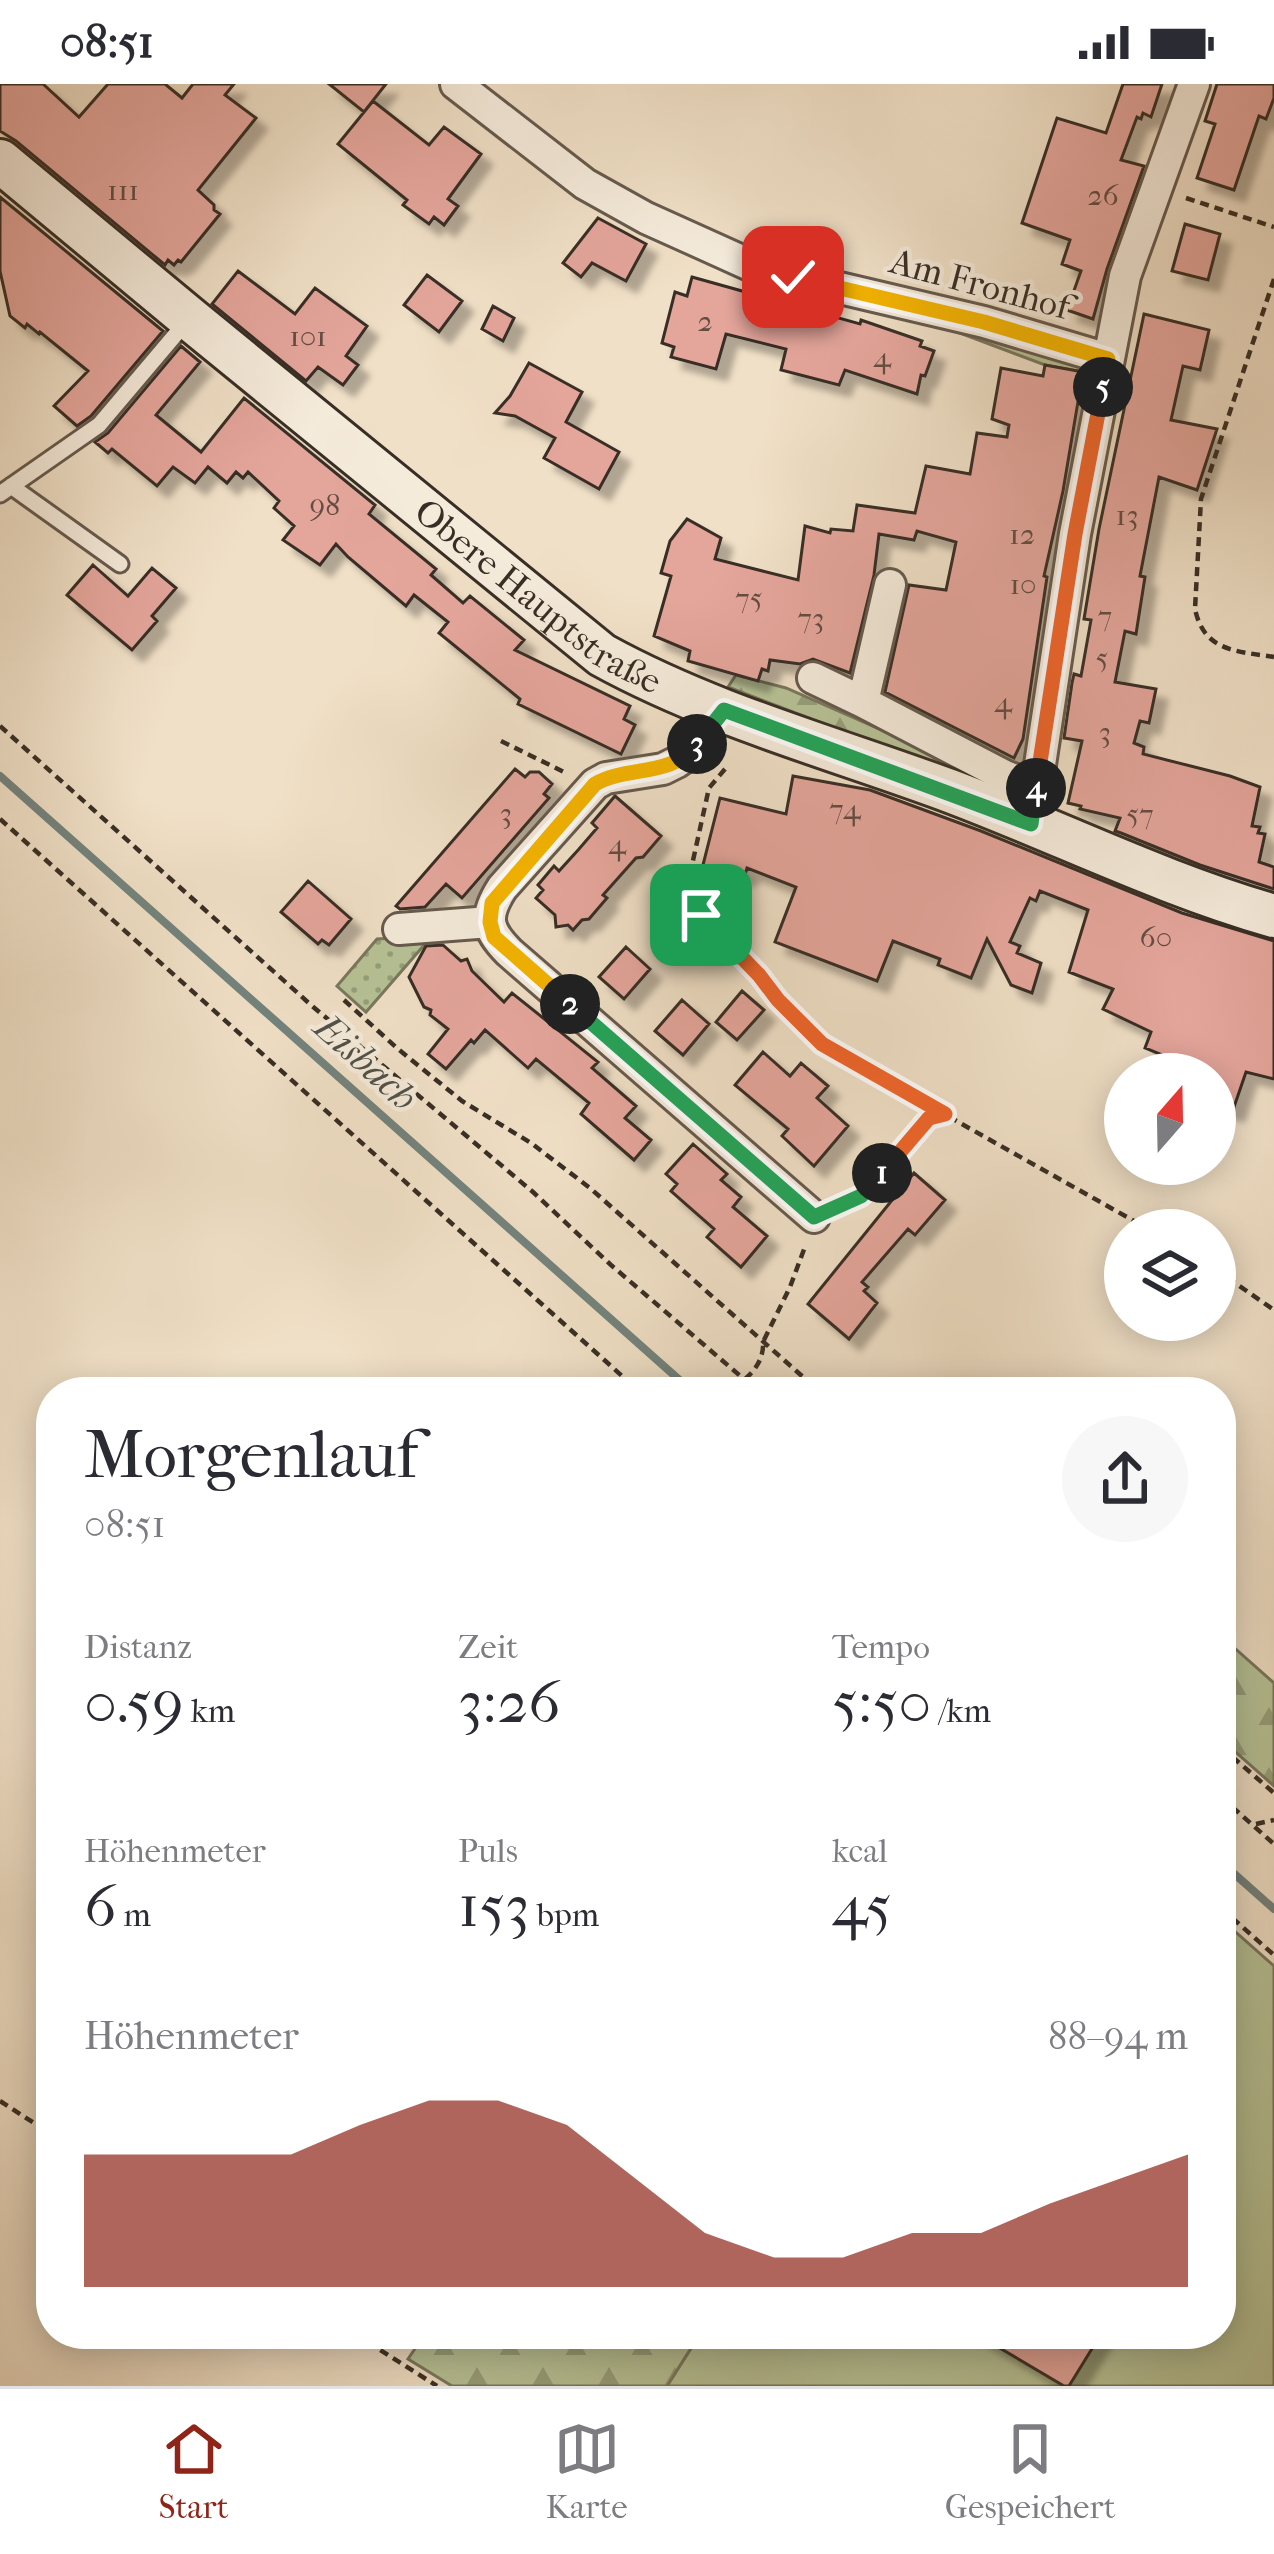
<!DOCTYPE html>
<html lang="de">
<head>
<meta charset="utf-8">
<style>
	:root { --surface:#fff; --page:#f7f7f7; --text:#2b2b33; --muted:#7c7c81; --line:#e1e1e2; --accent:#8f2418 }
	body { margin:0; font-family:"IM FELL French Canon",serif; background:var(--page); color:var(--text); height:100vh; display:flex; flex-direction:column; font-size:45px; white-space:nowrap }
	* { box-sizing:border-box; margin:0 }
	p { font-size:39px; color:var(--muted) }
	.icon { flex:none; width:66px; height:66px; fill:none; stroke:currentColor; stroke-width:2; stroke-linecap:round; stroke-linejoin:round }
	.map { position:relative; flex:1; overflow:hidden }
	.panel { position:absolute; left:36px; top:1293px; width:1200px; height:972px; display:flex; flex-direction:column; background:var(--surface); border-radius:48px; box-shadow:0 6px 30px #0003 }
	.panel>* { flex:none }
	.needle { width:78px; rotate:20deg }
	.controls { position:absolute; left:1104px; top:969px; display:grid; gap:24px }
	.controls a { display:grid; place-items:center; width:132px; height:132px; border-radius:50%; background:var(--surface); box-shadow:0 6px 30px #0003; font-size:60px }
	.pin { position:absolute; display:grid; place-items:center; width:102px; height:102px; color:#fff; margin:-51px; border-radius:24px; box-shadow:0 6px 18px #0006 }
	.km { position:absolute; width:60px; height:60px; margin:-30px; border-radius:50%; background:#222; color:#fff; font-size:33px; line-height:60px; text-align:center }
	.round { display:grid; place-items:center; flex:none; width:126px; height:126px; border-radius:63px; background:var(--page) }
	.summary { display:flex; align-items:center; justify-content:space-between; height:204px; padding:0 48px }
	h1 { font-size:66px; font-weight:600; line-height:90px }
	.figures { display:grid; grid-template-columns:repeat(3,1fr); gap:18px; height:204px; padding:12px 48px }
	.figures div { display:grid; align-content:center }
	.figures b { font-size:60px; font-weight:600 }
	.figures small { font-size:33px; font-weight:400 }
	.figures p { font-size:33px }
	.chart { height:336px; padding:24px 48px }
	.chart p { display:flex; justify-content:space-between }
	.chart svg { width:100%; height:216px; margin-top:12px; fill:var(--accent); opacity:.7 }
	.status { display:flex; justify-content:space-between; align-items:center; height:84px; padding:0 60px; background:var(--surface); direction:ltr }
	.status svg { height:33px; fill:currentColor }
	.tabs { display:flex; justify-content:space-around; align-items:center; height:168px; border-top:3px solid var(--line); background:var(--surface); font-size:33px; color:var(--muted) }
	.tabs a { display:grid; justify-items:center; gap:6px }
	.tabs .selected { color:var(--accent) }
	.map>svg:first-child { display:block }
	.grass { fill:#b7c397; stroke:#78785e; stroke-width:3 }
	.forest { fill:url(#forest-firs); stroke:#78785e; stroke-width:3 }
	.park { fill:url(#park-dots); stroke:#78785e; stroke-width:3 }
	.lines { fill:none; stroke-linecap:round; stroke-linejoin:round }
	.stream { stroke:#73837e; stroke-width:8 }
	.building { fill:#e4a59b; stroke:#382e25; stroke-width:3; filter:url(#shadow) }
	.lane-casing { stroke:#665a4e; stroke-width:21 }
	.street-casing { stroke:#665a4e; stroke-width:36 }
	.secondary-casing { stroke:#382e25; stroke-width:48 }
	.path { stroke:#382e25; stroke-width:4.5; stroke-dasharray:9 6; stroke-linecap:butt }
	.lane { stroke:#f5ebdb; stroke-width:15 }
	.street { stroke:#f5ebdb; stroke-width:30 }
	.secondary { stroke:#f5ebdb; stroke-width:42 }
	.split-1-casing { stroke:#fff; stroke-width:24 }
	.split-2-casing { stroke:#fff; stroke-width:24 }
	.split-3-casing { stroke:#fff; stroke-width:24 }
	.split-4-casing { stroke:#fff; stroke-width:24 }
	.split-5-casing { stroke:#fff; stroke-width:24 }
	.split-6-casing { stroke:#fff; stroke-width:24 }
	.split-1 { stroke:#f0652b; stroke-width:15 }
	.split-2 { stroke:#22a559; stroke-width:15 }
	.split-3 { stroke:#f5b400; stroke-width:15 }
	.split-4 { stroke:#22a559; stroke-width:15 }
	.split-5 { stroke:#f0652b; stroke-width:15 }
	.split-6 { stroke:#f5b400; stroke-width:15 }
	.labels { text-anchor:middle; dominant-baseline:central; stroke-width:9; stroke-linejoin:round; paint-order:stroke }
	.number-label { font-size:30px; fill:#634c42 }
	.street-label { font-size:36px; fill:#382e25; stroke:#f5ebdb }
	.water-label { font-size:39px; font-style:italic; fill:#51524a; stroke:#f5ebdb }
</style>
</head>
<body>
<div class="status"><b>08:51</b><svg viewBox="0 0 49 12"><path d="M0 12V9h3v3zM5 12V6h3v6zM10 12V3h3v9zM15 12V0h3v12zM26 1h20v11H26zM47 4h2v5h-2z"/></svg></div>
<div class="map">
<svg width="1274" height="2302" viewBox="0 0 1274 2302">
	<defs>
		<pattern id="forest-firs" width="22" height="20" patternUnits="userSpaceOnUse" patternTransform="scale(3)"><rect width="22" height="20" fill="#b7c397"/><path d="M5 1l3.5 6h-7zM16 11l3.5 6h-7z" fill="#969f7b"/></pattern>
		<pattern id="park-dots" width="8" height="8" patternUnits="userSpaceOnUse" patternTransform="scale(3)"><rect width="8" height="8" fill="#b7c397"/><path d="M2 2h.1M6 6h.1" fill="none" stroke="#969f7b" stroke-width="1.8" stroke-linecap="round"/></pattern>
		<filter id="shadow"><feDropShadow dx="11" dy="11" stdDeviation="3" flood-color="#0004"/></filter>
	</defs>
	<rect width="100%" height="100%" fill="#f0e0c7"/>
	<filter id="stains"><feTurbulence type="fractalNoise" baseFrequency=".00167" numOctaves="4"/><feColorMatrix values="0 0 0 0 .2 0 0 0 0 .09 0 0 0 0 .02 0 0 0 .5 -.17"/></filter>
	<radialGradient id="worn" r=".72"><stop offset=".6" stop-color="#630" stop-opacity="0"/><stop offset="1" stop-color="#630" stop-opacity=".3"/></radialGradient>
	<path class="grass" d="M953 243 1084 280 1083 288 1045 281 952 246Z
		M1221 1835 1274 1882V2302H667L700 2250H1221Z"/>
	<path class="forest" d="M736 591 786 604 1002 699 995 705 728 603Z
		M1221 1552 1274 1599V1702L1221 1655Z
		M425 2250H700L667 2302H452L408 2275Z"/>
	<path class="park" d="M432 852 366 928 337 902 377 855Z"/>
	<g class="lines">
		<path class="stream" d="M0 692 693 1308
			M1221 1778 1274 1825"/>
	</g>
	<path class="building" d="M0 0H43L79 33 108 0H165L182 14 193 0H234L225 11 256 34 198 106 214 121V126L220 130 181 178 178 176 174 181 168 176 165 181 16 57 0 47Z
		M329 0H386L364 28Z
		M1123 0H1162L1151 33 1143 29 1141 35 1137 33 1121 76 1144 82 1107 185 1093 235 1067 226 1081 187 1062 180 1070 156 1022 139 1057 34 1106 49Z
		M1217 0H1274V14L1266 35 1259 32 1234 106 1197 94 1215 40 1205 37Z
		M373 17 429 61 444 43 481 70 448 115 458 122 444 141 434 133 429 140 403 121 407 116 338 60Z
		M0 113 163 247 91 332 77 342 54 322 88 287 40 248 39 250 27 240 25 244 10 232 0 187Z
		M598 134 646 160 626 197 592 179 581 193 563 179Z
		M1185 140 1220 150 1208 196 1172 187Z
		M238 187 295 230 315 204 367 242 346 272 358 281 343 301 318 283 306 297 212 220Z
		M427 191 462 217 439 248 404 221Z
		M692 193 860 240 861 236 922 257 920 262 934 267 925 292 921 291 917 310 845 286 839 301 781 286 786 265 726 250 716 285 671 273 674 263 662 259 675 208 687 212Z
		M493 222 514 234 503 257 482 245Z
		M1144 230 1209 246 1200 286 1183 282 1171 336 1217 345 1197 406 1159 393 1140 492 1145 493 1136 550 1125 547 1115 598 1156 605 1149 639 1140 637 1134 659 1144 663 1143 670 1230 692 1260 703 1252 742 1260 743 1258 749 1265 750 1259 778 1274 783V805L1200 781 1121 749 1115 747 1120 734 1080 725 1081 722 1068 719 1082 657 1064 654 1072 599 1074 590 1081 592 1091 536 1084 535 1099 445Z
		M181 262 200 278 156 331 201 368 244 314 375 421 369 430 436 485 431 491 463 519 470 512 524 556 515 566 630 622 624 635 635 641 621 670 518 620 520 615 439 549 448 538 414 511 406 522 348 473 336 460 320 481 283 456 294 442 274 424 279 417 248 388 243 394 236 388 227 399 208 383 195 399 173 383 157 402 112 365 108 369 95 358 108 349Z
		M529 279 582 308 566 338 619 368 599 405 544 374 555 354 515 332 495 329 510 312Z
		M1045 281 1083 288 1063 407 1044 492 1047 493 1023 655 1014 674 885 608 909 501 946 506 956 458 917 447 914 456 879 450 874 491 850 589 813 575 800 580 770 576 768 587 762 585 758 597 688 577 690 567 654 552 671 492 661 489 670 457 687 435 721 454 715 475 798 496 805 442 830 449 831 445 853 447 857 421 915 429 926 382 970 390 977 349 1007 353 1009 341 992 335 1001 284 1043 292Z
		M93 481 128 512 152 484 176 504 152 532 157 537 132 566 67 511Z
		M515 685 525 693 530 688H539L552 700 544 710 549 714 462 814 446 800 425 823 400 825 396 822Z
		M793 692 870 706 981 747 1182 829 1274 857V995L1246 988 1233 1026 1215 1021V990H1186L1189 982 1145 964 1151 948 1103 925 1113 905 1069 888 1088 826 1040 807 1036 817 1030 814 1010 858 1020 862 1017 869 1041 879 1032 909 1011 901 987 855 971 894 938 881 940 875 893 857 877 897 775 858 796 803 747 784 745 791 703 781 720 714 786 730Z
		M615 712 661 752 643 773 636 774 603 811 607 814 589 835 582 836 573 846 568 841 556 843 555 831 536 814 543 806 538 801 554 782 559 787 579 765 597 744 592 739Z
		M308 797 351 835 329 861 322 856 318 860 281 828Z
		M443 861 461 877 467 875 472 887 504 918 512 909 598 978 592 984 636 1022 625 1034 651 1056 634 1076 581 1030 589 1019 536 975 528 984 485 946 474 959 471 956 446 985 428 970 448 945 430 931 431 926 424 923 409 893 426 862Z
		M626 863 650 885 624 915 599 893Z
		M742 907 764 926 737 956 716 938Z
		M682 916 709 940 683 971 655 947Z
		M763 968 790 992 801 979 828 1002 817 1014 848 1042 814 1082 782 1052 788 1045 735 1001Z
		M693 1060 727 1090 721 1096 741 1113 733 1123 767 1152 741 1183 707 1153 714 1145 671 1107 677 1100 666 1090Z
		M914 1089 945 1116 915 1151 908 1145 862 1198 868 1203 864 1207 877 1219 849 1255 808 1220Z
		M976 2250H1101L1069 2302H1064Z"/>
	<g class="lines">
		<g class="lane-casing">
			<path id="lane" d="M11 402 120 480
				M0 410 99 341 187 237"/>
		</g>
		<g class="street-casing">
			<path id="street" d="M456 0 585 100 646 134 748 180 793 193 984 238 1108 275
				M890 501 863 618 1005 692 1036 704
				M813 594 863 618
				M725 626 690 669 677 678 663 685 606 694 595 700 502 804C484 832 486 845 509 868L814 1133
				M1031 740 1075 450 1125 192 1194 0
				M399 845 490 838"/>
		</g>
		<g class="secondary-casing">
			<g id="secondary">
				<path id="s1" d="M0 77 189 234 602 571C711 631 834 664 950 707 1059 748 1162 800 1274 832"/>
			</g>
		</g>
		<path class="path" d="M1186 114 1274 143
			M1274 195 1201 415 1195 525C1204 568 1237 567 1274 573
			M0 642 311 921 533 1108 611 1181 759 1308
			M501 657 566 689
			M725 685 709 704 690 790V811L701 831 759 891 797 937 822 960 850 977 1150 1146
			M0 735 640 1308
			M344 916 398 965 462 1017 531 1059 590 1104 820 1308
			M838 1123 861 1112 929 1034 944 1030
			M1215 1185 1274 1226
			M745 1295C756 1286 764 1273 763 1258L790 1203 806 1160
			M1221 1663 1274 1709
			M1221 1713 1274 1760
			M1256 1740 1274 1736
			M1221 1824 1274 1871
			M0 2017 51 2050
			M355 2250 437 2302"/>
		<use href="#lane" class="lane"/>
		<use href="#street" class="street"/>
		<use href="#secondary" class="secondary"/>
	</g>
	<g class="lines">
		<g class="split-1-casing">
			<path id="split-1" d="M701 831 759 891 778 916 822 960 945 1030 929 1034 882 1089"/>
		</g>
		<g class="split-2-casing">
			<path id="split-2" d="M570 920 814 1133 861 1112 882 1089"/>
		</g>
		<g class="split-3-casing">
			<path id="split-3" d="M570 920 494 853 490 838 492 819 595 700C629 681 671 694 697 660"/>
		</g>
		<g class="split-4-casing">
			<path id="split-4" d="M697 660 724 626 1031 740 1036 704"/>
		</g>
		<g class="split-5-casing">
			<path id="split-5" d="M1036 704 1075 450 1103 303"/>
		</g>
		<g class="split-6-casing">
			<path id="split-6" d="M793 193 984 238 1108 275 1103 303"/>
		</g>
		<use href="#split-1" class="split-1"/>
		<use href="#split-2" class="split-2"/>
		<use href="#split-3" class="split-3"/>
		<use href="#split-4" class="split-4"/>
		<use href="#split-5" class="split-5"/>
		<use href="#split-6" class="split-6"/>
	</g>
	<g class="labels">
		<g class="number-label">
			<text x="123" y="106">111</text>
			<text x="1103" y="111">26</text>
			<text x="705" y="237">2</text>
			<text x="308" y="252">101</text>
			<text x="882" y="273">4</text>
			<text x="325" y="421">98</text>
			<text x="1127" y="431">13</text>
			<text x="1022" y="450">12</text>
			<text x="1023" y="500">10</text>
			<text x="749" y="514">75</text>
			<text x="1105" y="532">7</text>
			<text x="811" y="534">73</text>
			<text x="1102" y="574">5</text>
			<text x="1003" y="618">4</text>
			<text x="1105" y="648">3</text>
			<text x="845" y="725">74</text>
			<text x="506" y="729">3</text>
			<text x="1140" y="730">57</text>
			<text x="617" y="760">4</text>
			<text x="1156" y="853">60</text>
		</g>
		<g class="street-label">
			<text transform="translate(980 200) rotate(15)">Am Fronhof</text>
			<text stroke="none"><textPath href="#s1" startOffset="693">Obere Hauptstraße</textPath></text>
		</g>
		<g class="water-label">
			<text transform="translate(366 978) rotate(42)">Eisbach</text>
		</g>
	</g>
	<rect width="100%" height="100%" filter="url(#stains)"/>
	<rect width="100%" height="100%" fill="url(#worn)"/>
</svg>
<div class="controls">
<a><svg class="needle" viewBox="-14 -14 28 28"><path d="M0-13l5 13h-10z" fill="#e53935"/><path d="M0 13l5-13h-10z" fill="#7c7c81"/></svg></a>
<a><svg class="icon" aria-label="layers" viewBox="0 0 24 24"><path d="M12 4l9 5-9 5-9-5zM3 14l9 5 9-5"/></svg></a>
</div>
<div class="pin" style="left:701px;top:831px;background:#1e9e55"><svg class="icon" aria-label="arrive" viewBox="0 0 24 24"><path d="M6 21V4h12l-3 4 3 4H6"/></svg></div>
<div class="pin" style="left:793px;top:193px;background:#d93025"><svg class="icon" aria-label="check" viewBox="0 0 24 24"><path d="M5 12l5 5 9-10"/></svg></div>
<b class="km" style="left:882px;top:1089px">1</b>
<b class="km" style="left:570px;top:920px">2</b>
<b class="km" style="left:697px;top:660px">3</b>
<b class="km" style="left:1036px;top:704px">4</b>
<b class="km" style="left:1103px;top:303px">5</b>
<section class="panel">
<div class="summary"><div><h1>Morgenlauf</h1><p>08:51</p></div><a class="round"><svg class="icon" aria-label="share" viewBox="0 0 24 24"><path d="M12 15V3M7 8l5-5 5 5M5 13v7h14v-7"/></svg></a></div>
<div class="figures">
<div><p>Distanz</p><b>0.59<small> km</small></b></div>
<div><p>Zeit</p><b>3:26</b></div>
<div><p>Tempo</p><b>5:50<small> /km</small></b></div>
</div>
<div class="figures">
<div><p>Höhenmeter</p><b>6<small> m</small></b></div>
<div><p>Puls</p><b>153<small> bpm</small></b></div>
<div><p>kcal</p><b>45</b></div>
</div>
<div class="chart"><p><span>Höhenmeter</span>88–94 m</p>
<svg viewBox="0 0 160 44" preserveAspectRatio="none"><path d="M0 44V17L10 17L20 17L30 17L40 11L50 6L60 6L70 11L80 22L90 33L100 38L110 38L120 33L130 33L140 27L150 22L160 17V44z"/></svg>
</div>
</section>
</div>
<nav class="tabs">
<a class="selected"><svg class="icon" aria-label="home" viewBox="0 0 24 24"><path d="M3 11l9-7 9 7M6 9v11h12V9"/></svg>Start</a>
<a><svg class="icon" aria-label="map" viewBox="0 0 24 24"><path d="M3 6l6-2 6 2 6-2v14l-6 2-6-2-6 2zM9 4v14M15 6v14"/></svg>Karte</a>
<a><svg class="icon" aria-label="saved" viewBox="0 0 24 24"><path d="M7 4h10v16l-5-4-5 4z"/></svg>Gespeichert</a>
</nav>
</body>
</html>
